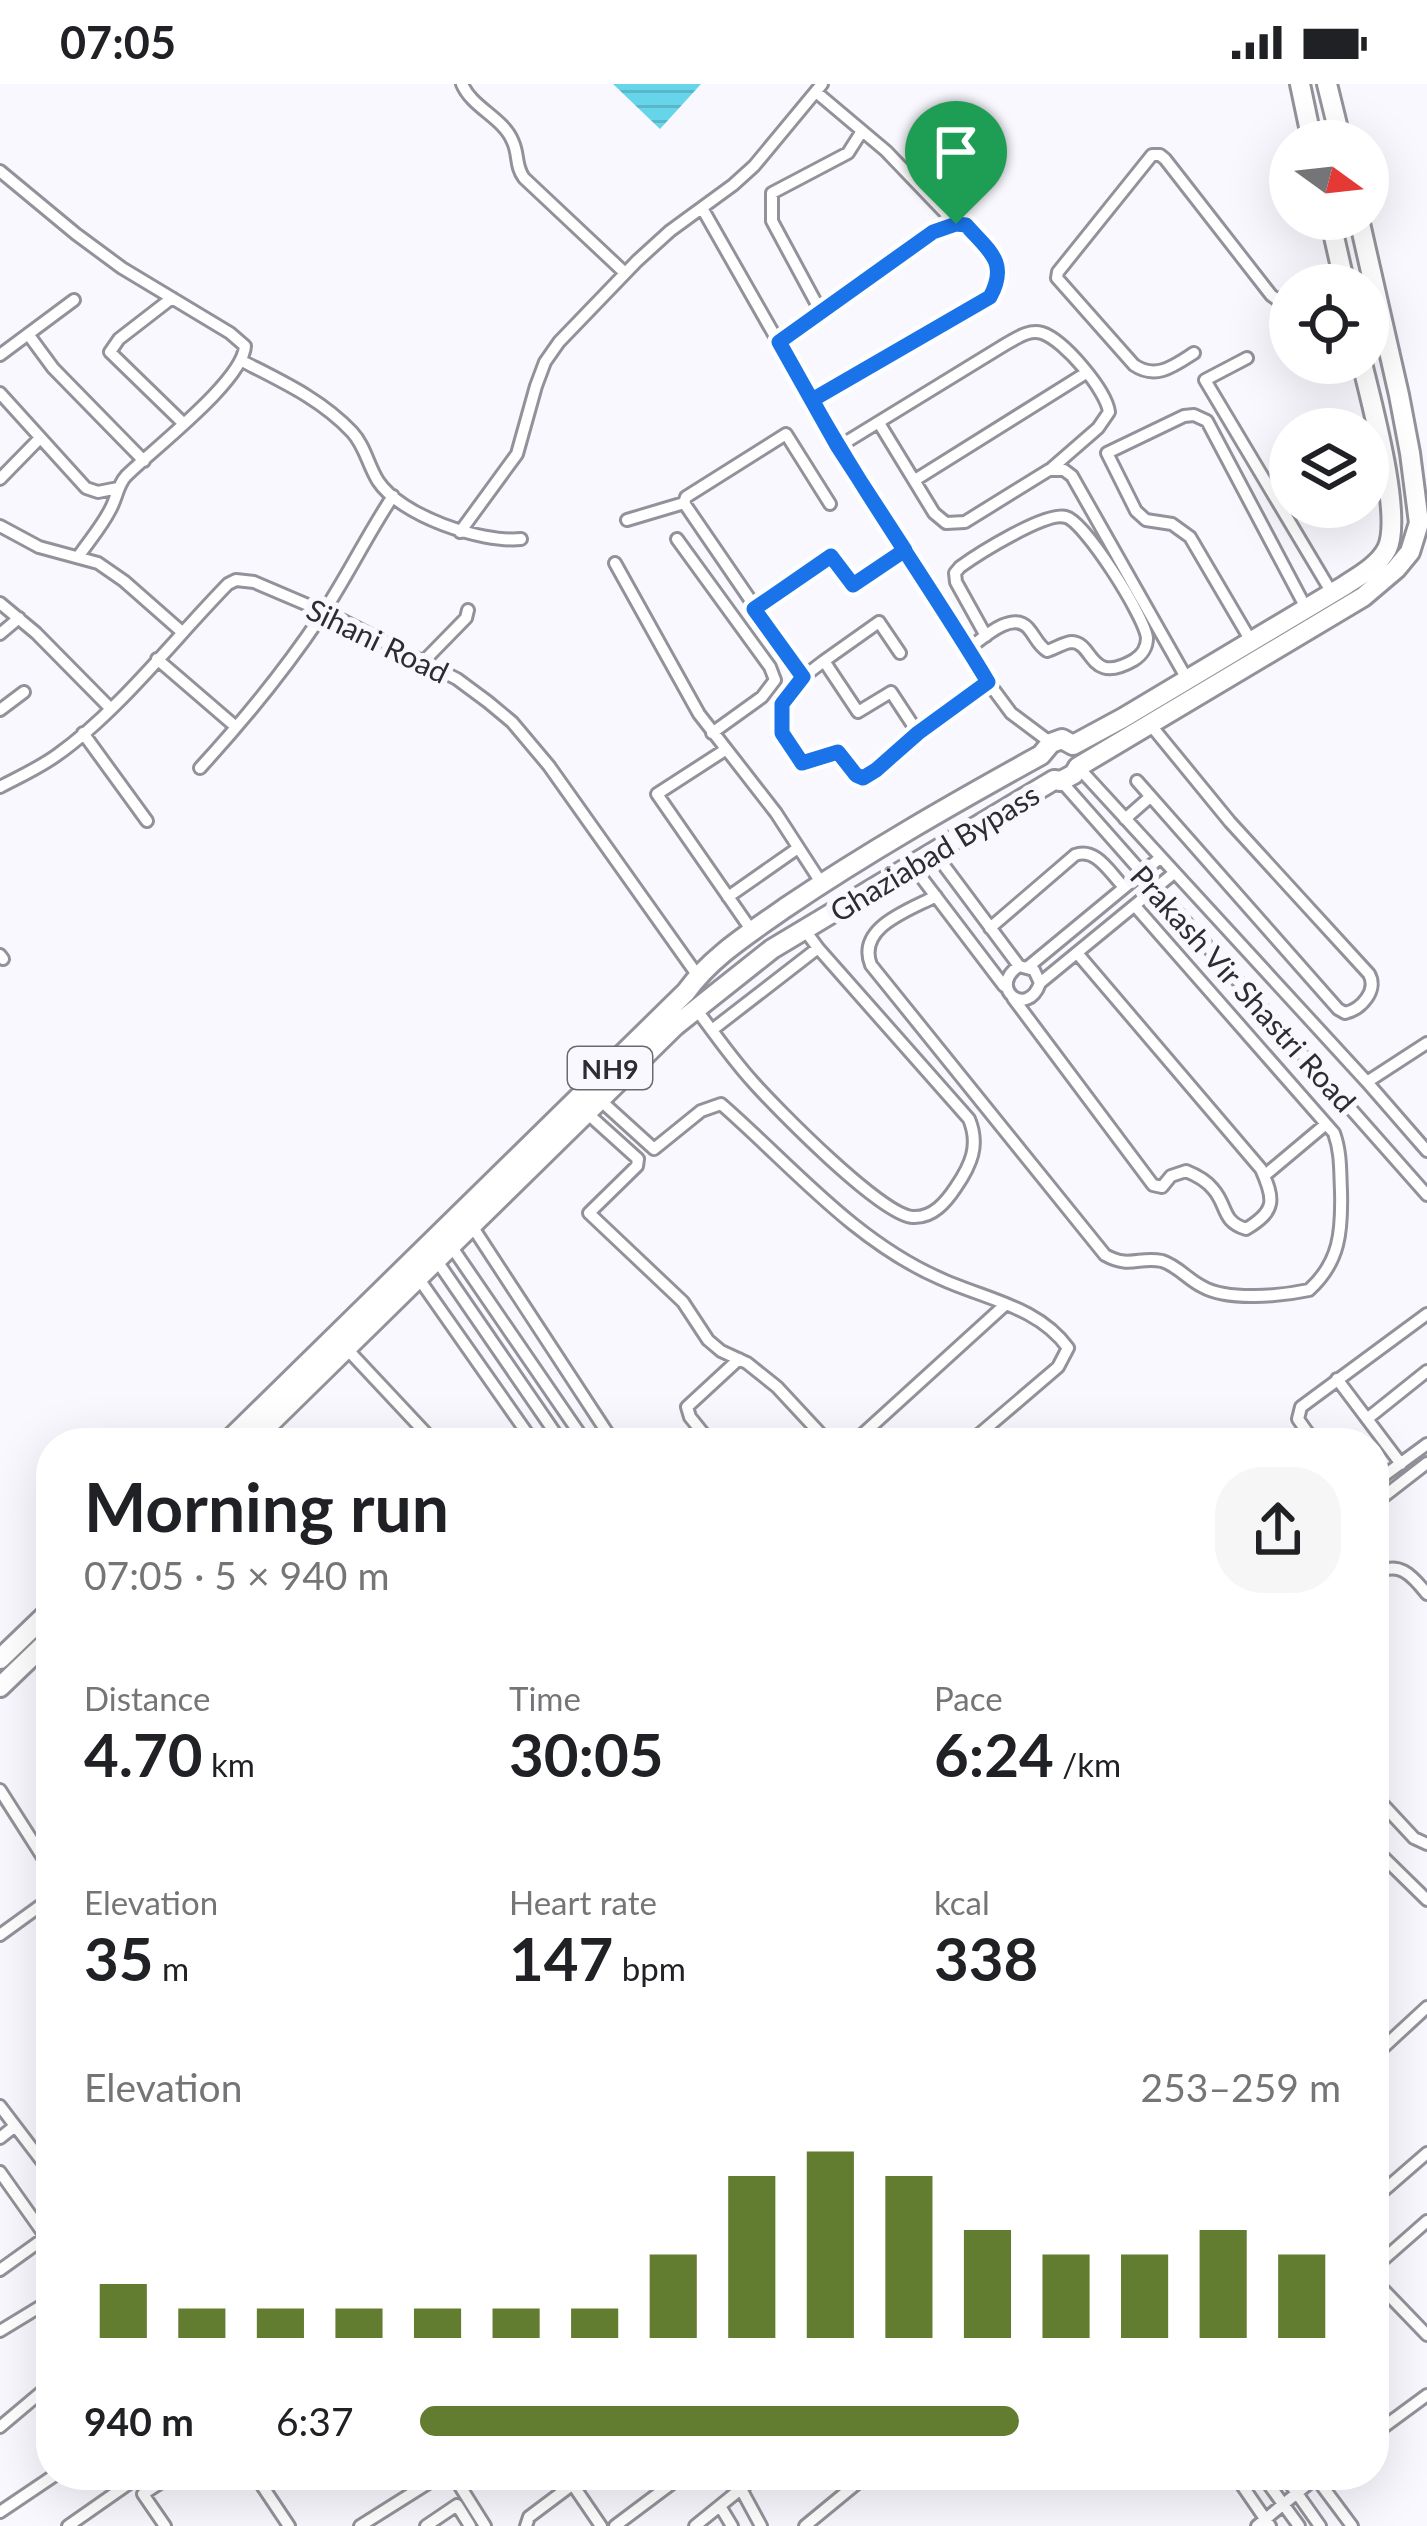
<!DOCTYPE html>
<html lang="en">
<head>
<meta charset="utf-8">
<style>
	:root { --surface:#fff; --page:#f6f6f6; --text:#202124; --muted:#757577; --accent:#627d30 }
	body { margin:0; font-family:Lato,sans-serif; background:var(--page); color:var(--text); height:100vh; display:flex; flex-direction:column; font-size:45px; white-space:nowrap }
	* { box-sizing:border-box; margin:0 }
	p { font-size:39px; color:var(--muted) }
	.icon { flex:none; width:66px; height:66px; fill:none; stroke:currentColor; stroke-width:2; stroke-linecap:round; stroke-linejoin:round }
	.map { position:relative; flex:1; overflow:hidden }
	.side { position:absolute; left:36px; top:1344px; width:1353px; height:1062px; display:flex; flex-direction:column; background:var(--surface); border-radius:48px; box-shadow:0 12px 48px #0002 }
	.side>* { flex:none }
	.needle { width:78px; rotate:105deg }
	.buttons { position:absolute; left:1269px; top:36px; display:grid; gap:24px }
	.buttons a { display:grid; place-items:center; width:120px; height:120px; border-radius:50%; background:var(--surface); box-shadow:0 12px 48px #0002; font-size:60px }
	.pin { position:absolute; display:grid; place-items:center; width:102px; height:102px; color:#fff; margin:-123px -51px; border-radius:50% 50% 50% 0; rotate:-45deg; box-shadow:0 0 12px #0007 }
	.pin .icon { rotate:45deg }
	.round { display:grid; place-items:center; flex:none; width:126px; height:126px; border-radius:48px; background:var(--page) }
	.headline { display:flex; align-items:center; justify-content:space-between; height:204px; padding:0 48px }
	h1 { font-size:66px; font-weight:700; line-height:90px }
	.figures { display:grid; grid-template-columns:repeat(3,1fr); gap:18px; height:204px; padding:12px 48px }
	.figures div { display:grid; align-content:center }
	.figures b { font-size:60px; font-weight:700 }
	.figures small { font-size:33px; font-weight:400 }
	.figures p { font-size:33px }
	.chart { height:336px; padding:24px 48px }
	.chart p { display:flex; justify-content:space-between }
	.chart svg { width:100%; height:216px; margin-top:12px; stroke:var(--accent); stroke-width:6 }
	ul { padding:0 48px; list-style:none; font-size:39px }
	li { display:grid; grid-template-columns:192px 144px 1fr; align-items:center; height:90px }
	li i { height:30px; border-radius:15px; background:var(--accent) }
	.status { display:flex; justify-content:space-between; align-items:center; height:84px; padding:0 60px; background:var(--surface); direction:ltr }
	.status svg { height:33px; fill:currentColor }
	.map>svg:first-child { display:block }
	.water { fill:url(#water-rules) }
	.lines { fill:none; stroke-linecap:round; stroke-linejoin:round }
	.street-casing { stroke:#93929a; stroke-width:16 }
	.highway-casing { stroke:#93929a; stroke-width:24 }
	.street { stroke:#fff; stroke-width:10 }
	.highway { stroke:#fff; stroke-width:18 }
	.route-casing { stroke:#fff; stroke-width:24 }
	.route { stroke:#1a73e8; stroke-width:15 }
	.labels { text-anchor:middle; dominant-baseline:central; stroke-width:12; stroke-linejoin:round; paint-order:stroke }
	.shield { fill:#f8f8fe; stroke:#6a6a6e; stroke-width:3 }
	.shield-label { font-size:27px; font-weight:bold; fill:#2d2d30 }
	.street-label { font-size:30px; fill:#2d2d30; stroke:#f8f8fe }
</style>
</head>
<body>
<div class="status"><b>07:05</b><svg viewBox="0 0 49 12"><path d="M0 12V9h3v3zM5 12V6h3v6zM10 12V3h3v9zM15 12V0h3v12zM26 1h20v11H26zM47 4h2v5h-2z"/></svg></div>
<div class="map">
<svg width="1427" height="2442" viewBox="0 0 1427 2442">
	<defs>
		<pattern id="water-rules" width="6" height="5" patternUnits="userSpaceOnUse" patternTransform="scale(3)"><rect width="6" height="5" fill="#66d5e9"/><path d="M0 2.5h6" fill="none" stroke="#59b7c8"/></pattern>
	</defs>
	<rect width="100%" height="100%" fill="#f8f8fe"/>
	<path class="water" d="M613 0H701L660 45Z"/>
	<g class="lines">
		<g class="street-casing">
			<path id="street" d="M462 0C472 24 504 34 513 58 519 71 515 82 524 94L625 189
				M816 8 886 67 956 140
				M0 87 76 150 122 184 230 249 245 262C243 297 153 365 126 392 117 402 117 414 110 426 102 442 89 457 78 473
				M702 124 838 363 988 598 1011 629 1051 659
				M172 214 119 255 110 268 184 340
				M821 228 772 137V109L848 69 862 47
				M28 250 53 284 144 377
				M779 258 933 148 956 140 966 141C989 167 1009 177 990 213L812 316
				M1194 269C1174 282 1156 296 1134 281L1057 194 1058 188 1152 71H1160L1165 75 1271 211 1279 217 1290 218
				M0 271 74 216
				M1247 274 1205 296 1332 509
				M242 277C281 297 321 315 352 348 365 362 368 381 378 397 401 432 481 459 521 455
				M0 309 86 404 98 408 118 404
				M879 339 934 429 946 439 965 438 1049 386H1064L1072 392 1187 595
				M838 363 1006 260C1017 254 1029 245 1042 249 1064 256 1106 306 1109 328L1098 344 1052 384
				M0 395 40 354
				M915 396 1086 289
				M830 420 786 350 686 413 684 419 803 593 782 620 783 649 802 678 838 668 856 691 864 693 918 649 988 598
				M627 436 684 419
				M0 442 39 463 98 479 124 497 182 548
				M460 448 517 370 536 302 545 278 559 258 637 177 670 147 733 101 754 82 822 0
				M677 455 770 583 775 596 762 613 712 649
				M615 479 699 630 776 729 822 800
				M0 519 36 549 111 625
				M754 525 831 472 853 501 905 466
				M0 550 19 534
				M1251 557 1190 453 1172 440 1146 436 1136 427 1107 369 1184 332 1194 331 1207 337 1306 524
				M968 565C982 555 1012 526 1028 544 1036 553 1037 560 1047 567 1054 565 1065 558 1072 558 1094 559 1089 602 1134 576 1142 571 1147 563 1147 554 1145 533 1085 438 1066 433 1046 427 978 470 960 483L955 489 956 498 986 552
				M157 575 236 643
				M424 577 466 534 468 526
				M824 577 879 538 900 569
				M803 593 824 577 858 628 891 608 918 649
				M0 626 24 608
				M83 649 147 737
				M725 666 657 710 752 847
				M1078 683 1367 998 1427 1067
				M200 684C244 636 285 586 321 532 347 493 367 451 393 412
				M1061 697 1427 1111
				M1137 697 1338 925 1345 929C1362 925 1378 906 1369 890L1230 738 1149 639
				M0 703C19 693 39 684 57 671 119 627 174 555 228 500L236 496 254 498 336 533 457 595 488 618 512 638 549 682 698 892
				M1125 735 1150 713
				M934 768 1019 882
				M912 781 1004 902
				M936 812C910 826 856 843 871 881L1105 1171C1130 1185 1139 1172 1162 1177 1178 1182 1188 1196 1203 1203 1228 1217 1281 1212 1309 1206 1340 1178 1342 1147 1341 1107 1340 1087 1341 1068 1334 1049L1135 822
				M728 813 798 764
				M990 844 1075 771C1096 763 1110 789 1123 802
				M0 871 3 875
				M1028 883 1160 774
				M1040 899 1034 886 1019 882C987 903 1027 936 1040 899L1174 789
				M1013 914 1153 1101 1162 1103 1171 1092 1186 1087C1196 1091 1206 1096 1213 1105 1228 1122 1221 1137 1246 1145 1276 1127 1275 1116 1261 1085L1077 869
				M696 925C715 950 732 975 753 998 777 1025 882 1132 913 1133 933 1134 946 1118 956 1103 971 1081 980 1061 969 1035L818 864 804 845
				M712 946 818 864
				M1367 998 1427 959
				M600 1016 654 1065 701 1027 721 1020C791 1081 853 1156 939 1194 984 1215 1038 1222 1068 1264L1058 1283 969 1359
				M587 1029 638 1075 637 1082 589 1129 683 1218 708 1256 721 1267 747 1279 777 1303 829 1359
				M1264 1092 1326 1040
				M472 1142 614 1359
				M449 1159 586 1359
				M435 1174 562 1359
				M419 1195 534 1359
				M347 1265 435 1359
				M1337 1295 1401 1380
				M1367 1335 1427 1287
				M711 1359 690 1333 687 1323 739 1275
				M853 1359 1006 1220
				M1315 1359 1298 1335 1301 1323 1427 1230
				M1374 1399 1427 1360
				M1374 1420 1427 1379
				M1374 1491C1398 1475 1412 1491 1427 1510
				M0 1706 51 1786
				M1374 1711 1414 1754 1427 1760
				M1374 1764 1427 1816
				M0 1851 51 1814
				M1374 1972 1427 1923
				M0 2022 51 2089
				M0 2054 15 2042
				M0 2088 46 2153 0 2186
				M1374 2115 1427 2069
				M1374 2176 1385 2174 1427 2137
				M1374 2196 1427 2251
				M0 2247 51 2216
				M0 2343 51 2300
				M1374 2350 1427 2311
				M255 2391 289 2442
				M453 2391 485 2442
				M1235 2391 1270 2442
				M1262 2391 1299 2442
				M1284 2391 1320 2442
				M1314 2391 1352 2442
				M573 2401 601 2442
				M741 2405 761 2442
				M720 2422 732 2442
				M0 2428 55 2391
				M68 2442 141 2391
				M165 2442 143 2410 172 2391
				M360 2442 441 2391
				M426 2442 457 2421 470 2442
				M526 2442 529 2433 585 2391
				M615 2442 683 2391
				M695 2442 758 2391
				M805 2442 867 2391
				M1257 2442 1319 2391"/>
		</g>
		<g class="highway-casing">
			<path id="highway" d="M1300 0 1312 57
				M1327 0 1341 57
				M1330 135 1345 201
				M226 1359 686 908C712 872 750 849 785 824 868 768 954 719 1041 671L1051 659 1062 655 1073 661 1123 634 1344 502C1359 492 1378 482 1387 465 1403 433 1371 317 1362 279
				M250 1359 675 942 772 865 1054 696 1061 697 1074 690 1078 683 1363 513 1396 485 1410 468 1419 439 1410 369 1399 311 1359 135
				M0 1575 51 1526
				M0 1603 51 1554"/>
		</g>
		<use href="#street" class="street"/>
		<use href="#highway" class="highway"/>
	</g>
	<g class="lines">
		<g class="route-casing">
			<path id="route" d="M956 140 933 148 779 258 838 363 905 466 853 501 831 472 754 525 803 593 782 620V649L802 679 838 668 856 691 863 694 876 686 918 649 988 598C931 503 866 413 812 316L990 213C1009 178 989 167 966 141L956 140"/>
		</g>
		<use href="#route" class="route"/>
	</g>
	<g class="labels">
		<rect class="shield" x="568" y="963" width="84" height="42" rx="9"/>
		<g class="shield-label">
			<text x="610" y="984">NH9</text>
		</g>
		<g class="street-label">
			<text transform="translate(378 556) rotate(26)">Sihani Road</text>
			<text transform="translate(934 768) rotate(-31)">Ghaziabad Bypass</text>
			<text transform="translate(1244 904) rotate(48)">Prakash Vir Shastri Road</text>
		</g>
	</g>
</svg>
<div class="buttons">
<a><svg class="needle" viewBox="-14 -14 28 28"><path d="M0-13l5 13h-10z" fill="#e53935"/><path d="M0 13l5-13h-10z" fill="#757577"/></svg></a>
<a><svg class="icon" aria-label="locate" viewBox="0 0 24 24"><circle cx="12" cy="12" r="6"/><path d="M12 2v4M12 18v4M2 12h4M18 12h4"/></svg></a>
<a><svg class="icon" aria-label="layers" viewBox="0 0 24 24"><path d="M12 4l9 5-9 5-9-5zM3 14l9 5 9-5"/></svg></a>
</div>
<div class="pin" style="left:956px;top:140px;background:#1e9e55"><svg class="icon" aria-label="arrive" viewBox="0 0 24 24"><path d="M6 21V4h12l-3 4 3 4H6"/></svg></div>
<section class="side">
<div class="headline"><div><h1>Morning run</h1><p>07:05 · 5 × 940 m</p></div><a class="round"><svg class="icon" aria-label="share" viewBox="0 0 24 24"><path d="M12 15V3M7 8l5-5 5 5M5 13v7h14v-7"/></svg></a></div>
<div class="figures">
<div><p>Distance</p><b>4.70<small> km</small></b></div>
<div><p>Time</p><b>30:05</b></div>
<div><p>Pace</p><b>6:24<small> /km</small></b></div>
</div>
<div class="figures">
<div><p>Elevation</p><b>35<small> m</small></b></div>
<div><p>Heart rate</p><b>147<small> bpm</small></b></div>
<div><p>kcal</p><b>338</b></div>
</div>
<div class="chart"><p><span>Elevation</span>253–259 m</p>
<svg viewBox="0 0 160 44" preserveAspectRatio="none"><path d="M5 44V33M15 44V38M25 44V38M35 44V38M45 44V38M55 44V38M65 44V38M75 44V27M85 44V11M95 44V6M105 44V11M115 44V22M125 44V27M135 44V27M145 44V22M155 44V27"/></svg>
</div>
<ul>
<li><b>940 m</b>6:37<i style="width:65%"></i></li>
</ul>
</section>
</div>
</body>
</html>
